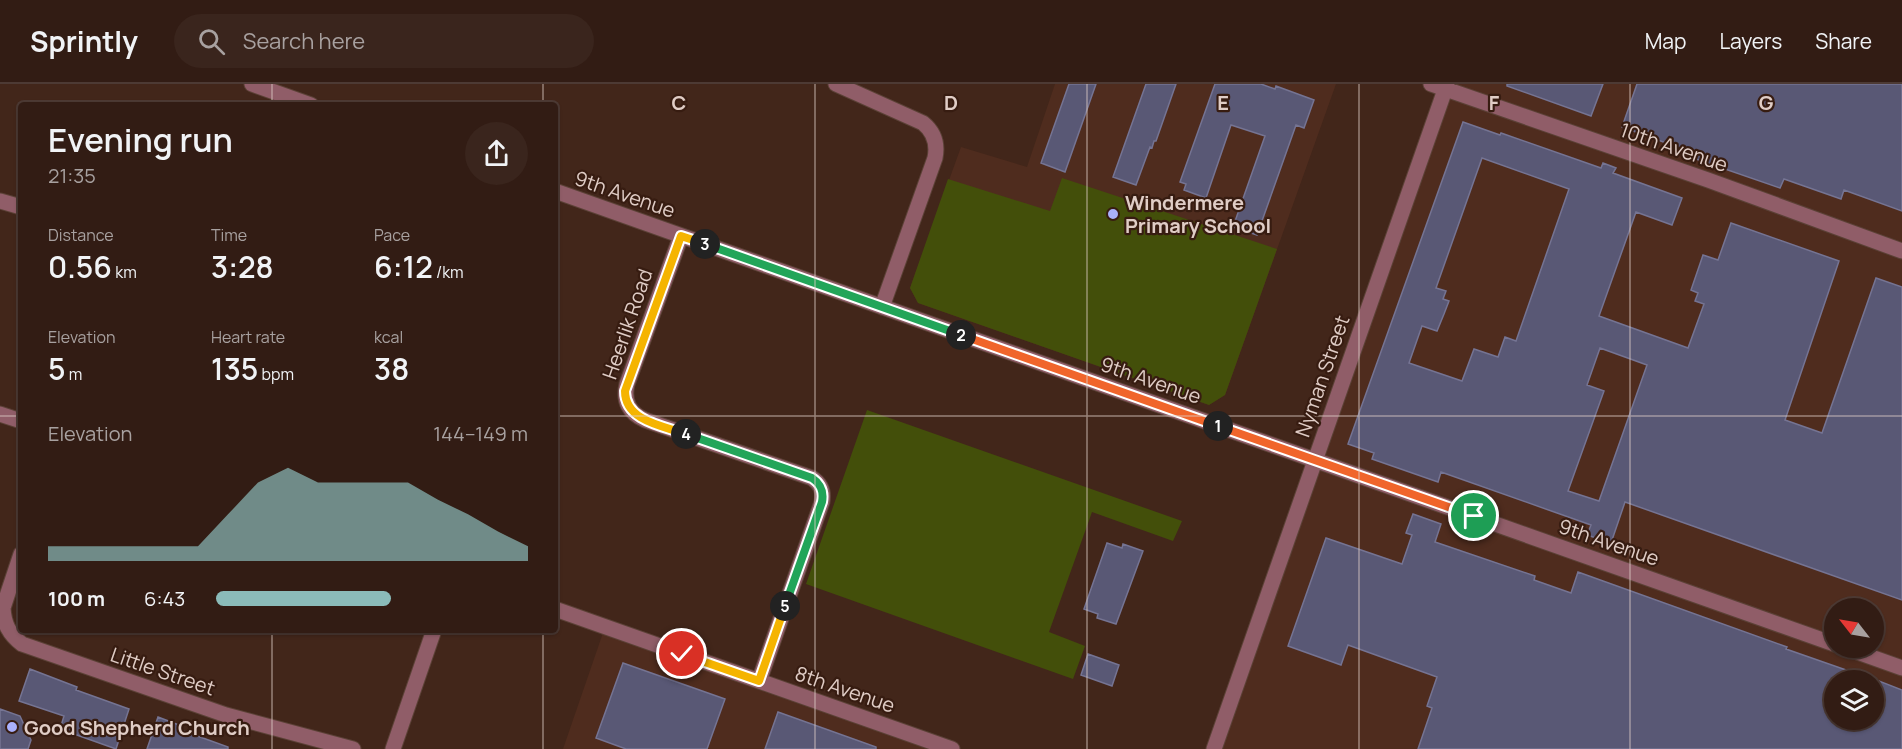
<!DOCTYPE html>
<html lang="en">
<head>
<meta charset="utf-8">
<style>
	:root { --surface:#321c14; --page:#3a251d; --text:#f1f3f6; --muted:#a8a1a0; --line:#4d3a34; --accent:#8bbbb9 }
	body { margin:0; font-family:Manrope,sans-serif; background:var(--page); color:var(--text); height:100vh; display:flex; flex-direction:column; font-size:22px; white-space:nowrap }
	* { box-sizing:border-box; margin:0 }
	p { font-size:20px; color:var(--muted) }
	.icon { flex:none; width:33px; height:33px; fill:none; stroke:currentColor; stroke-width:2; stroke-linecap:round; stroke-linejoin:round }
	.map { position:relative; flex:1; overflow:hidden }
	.drawer { position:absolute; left:18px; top:18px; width:540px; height:531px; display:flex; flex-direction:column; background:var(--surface); border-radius:6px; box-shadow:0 2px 4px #0004,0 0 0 2px var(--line) }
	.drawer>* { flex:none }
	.needle { width:39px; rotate:301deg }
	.tools { position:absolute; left:1824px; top:514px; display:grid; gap:12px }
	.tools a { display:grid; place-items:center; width:60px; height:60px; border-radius:50%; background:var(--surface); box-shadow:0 2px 4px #0004,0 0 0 2px var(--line); font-size:30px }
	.pin { position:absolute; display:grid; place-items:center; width:51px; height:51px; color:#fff; margin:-26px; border:3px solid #fff; border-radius:50%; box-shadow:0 2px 6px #0007 }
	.km { position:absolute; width:30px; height:30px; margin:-15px; border-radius:50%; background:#222; color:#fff; font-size:16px; line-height:30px; text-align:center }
	.round { display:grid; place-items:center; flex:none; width:63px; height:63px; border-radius:32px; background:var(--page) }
	.head { display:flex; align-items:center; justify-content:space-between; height:102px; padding:0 30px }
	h1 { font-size:33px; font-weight:600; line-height:45px }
	.stats { display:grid; grid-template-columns:repeat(3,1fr); gap:9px; height:102px; padding:6px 30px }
	.stats div { display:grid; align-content:center }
	.stats b { font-size:30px; font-weight:600 }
	.stats small { font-size:16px; font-weight:400 }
	.stats p { font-size:16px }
	.chart { height:168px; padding:12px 30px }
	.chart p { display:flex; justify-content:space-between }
	.chart svg { width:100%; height:108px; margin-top:6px; fill:var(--accent); opacity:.7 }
	ul { padding:0 30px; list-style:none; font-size:20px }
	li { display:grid; grid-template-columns:96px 72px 1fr; align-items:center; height:45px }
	li i { height:15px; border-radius:8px; background:var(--accent) }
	header { display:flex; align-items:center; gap:36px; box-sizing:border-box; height:84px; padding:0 30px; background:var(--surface); border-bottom:2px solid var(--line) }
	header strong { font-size:28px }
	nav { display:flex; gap:33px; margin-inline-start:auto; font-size:21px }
	.search { width:420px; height:54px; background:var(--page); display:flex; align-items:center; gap:15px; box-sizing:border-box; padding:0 21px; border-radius:33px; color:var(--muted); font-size:22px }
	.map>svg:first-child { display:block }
	.built { fill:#4f2c1e; fill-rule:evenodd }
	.green { fill:#434f0a }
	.building { fill:#595875; stroke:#757493; stroke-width:1.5; fill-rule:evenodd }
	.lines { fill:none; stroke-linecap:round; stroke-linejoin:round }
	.minor-casing { stroke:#5b4136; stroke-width:17 }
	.minor { stroke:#905d68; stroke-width:15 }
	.split-1-casing { stroke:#fff; stroke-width:12 }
	.split-2-casing { stroke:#fff; stroke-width:12 }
	.split-3-casing { stroke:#fff; stroke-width:12 }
	.split-4-casing { stroke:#fff; stroke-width:12 }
	.split-5-casing { stroke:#fff; stroke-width:12 }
	.split-6-casing { stroke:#fff; stroke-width:12 }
	.split-1 { stroke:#f0652b; stroke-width:8 }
	.split-2 { stroke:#f0652b; stroke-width:8 }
	.split-3 { stroke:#22a559; stroke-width:8 }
	.split-4 { stroke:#f5b400; stroke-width:8 }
	.split-5 { stroke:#22a559; stroke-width:8 }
	.split-6 { stroke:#f5b400; stroke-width:8 }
	.grid { fill:none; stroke:#e0cdc6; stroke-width:1.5; stroke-opacity:0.55 }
	.poi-dot { fill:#a9b0fc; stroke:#371c11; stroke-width:2 }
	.labels { text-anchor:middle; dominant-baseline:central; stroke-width:4.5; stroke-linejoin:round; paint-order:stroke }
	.street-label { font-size:20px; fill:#e0cdc6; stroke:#371c11 }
	.poi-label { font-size:20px; font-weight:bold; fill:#e0cdc6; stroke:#371c11; text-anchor:start }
	.grid-label { font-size:20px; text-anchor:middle; font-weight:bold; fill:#e0cdc6; stroke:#371c11; stroke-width:4.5; stroke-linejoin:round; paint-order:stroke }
</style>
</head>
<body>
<header>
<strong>Sprintly</strong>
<div class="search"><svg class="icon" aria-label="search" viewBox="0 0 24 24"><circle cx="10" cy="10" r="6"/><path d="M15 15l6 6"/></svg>Search here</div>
<nav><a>Map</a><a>Layers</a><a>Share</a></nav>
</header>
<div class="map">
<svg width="1902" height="665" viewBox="0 0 1902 665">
	<rect width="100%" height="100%" fill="#42261a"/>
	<path class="built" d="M1055 0H1336L1225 311 1209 321 918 219 910 204 961 63 1027 83Z
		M1447 0H1902V665H1214ZM1834 525H1874V564H1834ZM1834 597H1874V636H1834Z
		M605 543 952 665H563Z"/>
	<path class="green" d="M1062 94 1277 165 1225 311 1209 321 918 219 910 204 948 95 1050 127Z
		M867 326 1182 437 1173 457 1092 428 1049 548 1085 562 1073 595 806 500Z"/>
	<path class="building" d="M1069 0H1096L1065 88 1041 79Z
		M1146 0H1176L1156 57H1154L1152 64 1150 63 1136 101 1113 93Z
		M1215 0H1261L1275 5 1276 2 1314 16 1304 44 1296 41 1257 151 1233 143 1265 52 1231 41 1206 114 1184 106 1186 100 1180 98Z
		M1507 0H1603L1591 32 1507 2Z
		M1637 0H1902V127L1844 106 1841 115 1784 95 1780 104 1667 65 1669 60 1622 43Z
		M1463 38 1500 51 1501 49 1601 84 1603 79 1616 84 1613 89 1682 114 1672 141 1636 128 1599 232 1688 264 1704 220 1695 217 1698 209 1691 206 1703 171 1718 176 1731 139 1839 177 1785 336 1822 349 1876 194 1902 203V516L1625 418 1611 459 1587 451 1591 441 1441 388 1438 398 1372 375 1374 369 1348 360ZM1482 74 1569 105 1516 257 1505 253 1498 273 1474 265 1462 297 1409 279 1422 242 1437 247 1444 230 1449 217 1443 215 1446 207 1436 204ZM1600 264 1647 281 1599 417 1568 407 1604 307 1587 301Z
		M1413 430 1441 440 1435 458 1535 492 1534 496 1571 509 1578 488 1787 563 1786 565 1872 595V597H1834V636H1874V595L1902 606V665H1418L1432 624 1427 622 1437 593 1348 561 1341 581 1288 562 1326 454 1402 480 1412 451 1406 449Z
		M1107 459 1122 464 1123 460 1143 467 1116 540 1097 534 1098 530 1084 525Z
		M1088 570 1119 581 1112 602 1081 591Z
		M623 579 725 615 707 665H626L596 654Z
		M30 585 77 603 76 606 129 625 116 665 60 645 64 632 19 617Z
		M0 625 20 632 31 656 28 665H0Z
		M778 628 876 663V665H765Z
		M158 633 179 641 178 645 228 663V665H147Z"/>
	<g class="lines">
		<g class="minor-casing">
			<path id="minor" d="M252 0 311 21
				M836 0 923 39C934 48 938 59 935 74L882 223
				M1431 0 1708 96 1902 167
				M555 107 1834 560
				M0 117 21 123
				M681 152 627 300C623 317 629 329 645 336L812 394C821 400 824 407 822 418L759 597
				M0 330 21 337
				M21 470 3 524C4 540 9 550 22 560L226 631 353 665
				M555 525 952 665
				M1846 564 1902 584
				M393 665 434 546
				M1214 665 1447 0"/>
		</g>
		<use href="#minor" class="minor"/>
	</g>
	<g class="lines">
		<g class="split-1-casing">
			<path id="split-1" d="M1218 342 1474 432"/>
		</g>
		<g class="split-2-casing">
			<path id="split-2" d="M961 251 1218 342"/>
		</g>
		<g class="split-3-casing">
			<path id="split-3" d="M705 160 961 251"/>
		</g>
		<g class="split-4-casing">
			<path id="split-4" d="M686 350C663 342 625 337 625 307L681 152 705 160"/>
		</g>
		<g class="split-5-casing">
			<path id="split-5" d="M686 350 812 394C821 400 824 407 822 418L785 522"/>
		</g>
		<g class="split-6-casing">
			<path id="split-6" d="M682 570 759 597 785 522"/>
		</g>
		<use href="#split-1" class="split-1"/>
		<use href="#split-2" class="split-2"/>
		<use href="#split-3" class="split-3"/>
		<use href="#split-4" class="split-4"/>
		<use href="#split-5" class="split-5"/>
		<use href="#split-6" class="split-6"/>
	</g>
	<path class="grid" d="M272 0V21M543 0V21M815 0V665M1087 0V665M1359 0V665M1630 0V665M0 332H21M555 332H1902M272 546V665M543 546V665"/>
	<g class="poi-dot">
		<circle cx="1113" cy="130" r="6"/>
		<circle cx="12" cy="643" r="6"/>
	</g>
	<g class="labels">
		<g class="street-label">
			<text transform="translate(1674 63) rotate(19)">10th Avenue</text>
			<text transform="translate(625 110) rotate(19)">9th Avenue</text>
			<text transform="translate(627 240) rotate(-71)">Heerlik Road</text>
			<text transform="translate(1322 292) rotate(-71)">Nyman Street</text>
			<text transform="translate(1151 296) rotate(19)">9th Avenue</text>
			<text transform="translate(1609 458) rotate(19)">9th Avenue</text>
			<text transform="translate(163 587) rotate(19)">Little Street</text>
			<text transform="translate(845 605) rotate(19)">8th Avenue</text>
		</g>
		<g class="poi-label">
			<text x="1125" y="118">Windermere<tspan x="1125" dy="23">Primary School</tspan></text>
			<text x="24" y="643">Good Shepherd Church</text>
		</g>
	</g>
	<g class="grid-label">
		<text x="679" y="26">C</text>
		<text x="951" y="26">D</text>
		<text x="1223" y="26">E</text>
		<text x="1494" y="26">F</text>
		<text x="1766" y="26">G</text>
	</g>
</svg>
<div class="tools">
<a><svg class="needle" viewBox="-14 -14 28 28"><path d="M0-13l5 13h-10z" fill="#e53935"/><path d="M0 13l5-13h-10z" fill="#a8a1a0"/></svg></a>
<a><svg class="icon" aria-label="layers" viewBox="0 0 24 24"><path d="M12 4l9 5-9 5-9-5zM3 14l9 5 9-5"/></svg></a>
</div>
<div class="pin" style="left:1474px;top:432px;background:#1e9e55"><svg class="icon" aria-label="arrive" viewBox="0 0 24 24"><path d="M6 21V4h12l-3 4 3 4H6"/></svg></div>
<div class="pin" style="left:682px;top:570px;background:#d93025"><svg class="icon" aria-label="check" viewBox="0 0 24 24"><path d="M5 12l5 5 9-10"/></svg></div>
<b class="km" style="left:1218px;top:342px">1</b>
<b class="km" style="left:961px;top:251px">2</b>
<b class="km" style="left:705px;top:160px">3</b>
<b class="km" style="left:686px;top:350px">4</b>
<b class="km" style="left:785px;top:522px">5</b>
<section class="drawer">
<div class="head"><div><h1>Evening run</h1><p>21:35</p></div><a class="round"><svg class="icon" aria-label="share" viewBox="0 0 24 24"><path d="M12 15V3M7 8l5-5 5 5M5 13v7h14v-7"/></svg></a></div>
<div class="stats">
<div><p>Distance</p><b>0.56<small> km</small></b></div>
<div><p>Time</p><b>3:28</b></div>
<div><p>Pace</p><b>6:12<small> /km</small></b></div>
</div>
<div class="stats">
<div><p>Elevation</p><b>5<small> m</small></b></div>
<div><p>Heart rate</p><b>135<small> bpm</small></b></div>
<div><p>kcal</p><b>38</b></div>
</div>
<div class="chart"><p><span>Elevation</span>144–149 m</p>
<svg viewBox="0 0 160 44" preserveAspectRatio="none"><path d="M0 44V38L10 38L20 38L30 38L40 38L50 38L60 25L70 12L80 6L90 12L100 12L110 12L120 12L130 19L140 25L150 32L160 38V44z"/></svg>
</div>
<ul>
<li><b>100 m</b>6:43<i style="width:56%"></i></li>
</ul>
</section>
</div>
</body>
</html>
